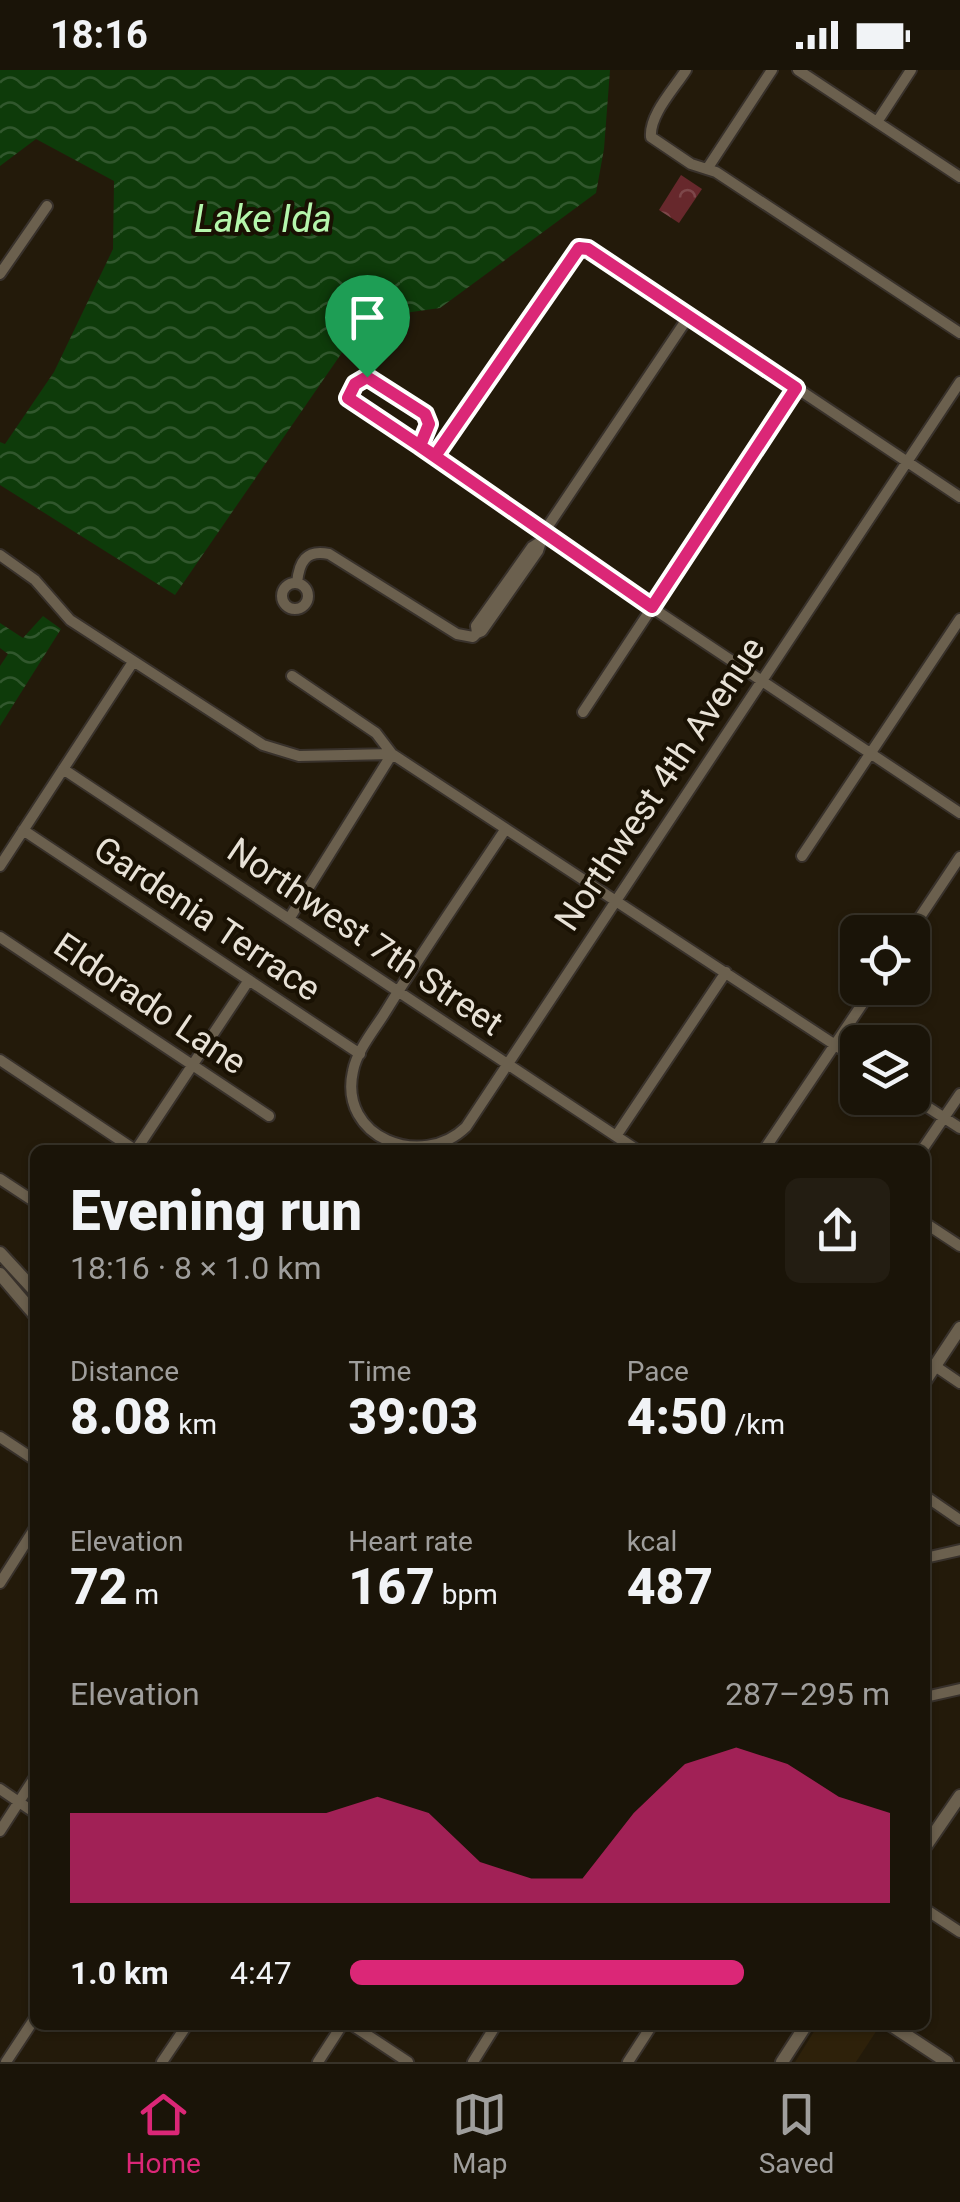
<!DOCTYPE html>
<html lang="en">
<head>
<meta charset="utf-8">
<style>
	:root { --surface:#1a1408; --page:#231d12; --text:#f1f3f6; --muted:#9f9e9c; --line:#383329; --accent:#db2777 }
	body { margin:0; font-family:Roboto,sans-serif; background:var(--page); color:var(--text); height:100vh; display:flex; flex-direction:column; font-size:38px; white-space:nowrap }
	* { box-sizing:border-box; margin:0 }
	p { font-size:32px; color:var(--muted) }
	.icon { flex:none; width:55px; height:55px; fill:none; stroke:currentColor; stroke-width:2; stroke-linecap:round; stroke-linejoin:round }
	.map { position:relative; flex:1; overflow:hidden }
	.sheet { position:absolute; left:30px; top:1075px; width:900px; height:885px; display:flex; flex-direction:column; background:var(--surface); border-radius:15px; box-shadow:0 2px 8px #0004,0 0 0 2px var(--line) }
	.sheet>* { flex:none }
	.controls { position:absolute; left:840px; top:845px; display:grid; gap:20px }
	.controls a { display:grid; place-items:center; width:90px; height:90px; border-radius:15px; background:var(--surface); box-shadow:0 2px 8px #0004,0 0 0 2px var(--line); font-size:50px }
	.pin { position:absolute; display:grid; place-items:center; width:85px; height:85px; color:#fff; margin:-102px -42px; border-radius:50% 50% 50% 0; rotate:-45deg; box-shadow:0 0 10px #0007 }
	.pin .icon { rotate:45deg }
	.round { display:grid; place-items:center; flex:none; width:105px; height:105px; border-radius:15px; background:var(--page) }
	.summary { display:flex; align-items:center; justify-content:space-between; height:170px; padding:0 40px }
	h1 { font-size:55px; font-weight:800; line-height:75px }
	.stats { display:grid; grid-template-columns:repeat(3,1fr); gap:15px; height:170px; padding:10px 40px }
	.stats div { display:grid; align-content:center }
	.stats b { font-size:50px; font-weight:800 }
	.stats small { font-size:28px; font-weight:400 }
	.stats p { font-size:28px }
	.chart { height:280px; padding:20px 40px }
	.chart p { display:flex; justify-content:space-between }
	.chart svg { width:100%; height:180px; margin-top:10px; fill:var(--accent); opacity:.7 }
	ul { padding:0 40px; list-style:none; font-size:32px }
	li { display:grid; grid-template-columns:160px 120px 1fr; align-items:center; height:75px }
	li i { height:25px; border-radius:12px; background:var(--accent) }
	.status { display:flex; justify-content:space-between; align-items:center; height:70px; padding:0 50px; background:var(--surface); direction:ltr }
	.status svg { height:28px; fill:currentColor }
	.menu { display:flex; justify-content:space-around; align-items:center; height:140px; border-top:2px solid var(--line); background:var(--surface); font-size:28px; color:var(--muted) }
	.menu a { display:grid; justify-items:center; gap:5px }
	.menu .on { color:var(--accent) }
	.map>svg:first-child { display:block }
	.built { fill:#2e210a }
	.park { fill:url(#park-crowns) }
	.water { fill:url(#water-waves) }
	.lines { fill:none; stroke-linecap:round; stroke-linejoin:round }
	.minor-casing { stroke:#38312b; stroke-width:14 }
	.tertiary-casing { stroke:#38312b; stroke-width:16 }
	.minor { stroke:#6b604e; stroke-width:10 }
	.tertiary { stroke:#6b604e; stroke-width:12 }
	.route-casing { stroke:#fff; stroke-width:20 }
	.route { stroke:#db2777; stroke-width:12 }
	.labels { text-anchor:middle; dominant-baseline:central; stroke-width:8; stroke-linejoin:round; paint-order:stroke }
	.street-label { font-size:35px; fill:#e8e2d7; stroke:#191103 }
	.water-label { font-size:38px; font-style:italic; fill:#b5f7ac; stroke:#191103 }
</style>
</head>
<body>
<div class="status"><b>18:16</b><svg viewBox="0 0 49 12"><path d="M0 12V9h3v3zM5 12V6h3v6zM10 12V3h3v9zM15 12V0h3v12zM26 1h20v11H26zM47 4h2v5h-2z"/></svg></div>
<div class="map">
<svg width="960" height="1992" viewBox="0 0 960 1992">
	<defs>
		<pattern id="park-crowns" width="20" height="18" patternUnits="userSpaceOnUse" patternTransform="scale(2.5)"><rect width="20" height="18" fill="#67282c"/><path d="M2 6a3 3 0 1 1 6 0M12 15a3 3 0 1 1 6 0" fill="none" stroke="#7d474a"/></pattern>
		<pattern id="water-waves" width="16" height="10" patternUnits="userSpaceOnUse" patternTransform="scale(2.5)"><rect width="16" height="10" fill="#0e3b0a"/><path d="M0 5q4-4 8 0t8 0" fill="none" stroke="#31572d"/></pattern>
	</defs>
	<rect width="100%" height="100%" fill="#231a0a"/>
	<path class="built" d="M818 1955H877L879 1957 856 1992H795Z"/>
	<path class="park" d="M681 105 702 119 679 153 659 140Z"/>
	<path class="water" d="M0 0H610L604 79 596 123 440 238 376 247 350 271 175 525 0 415V372L5 374 54 302 113 179 114 111 36 69 0 96Z
		M43 546 61 559 0 656V596L8 584 0 578V553L23 568Z"/>
	<g class="lines">
		<g class="minor-casing">
			<path id="minor" d="M686 0C674 19 649 45 651 67L691 94 716 102 960 263
				M798 0 960 107
				M877 52 911 0
				M707 99 772 0
				M0 204 47 136
				M420 376 429 354 425 345 372 309 367 307 355 314 348 328 538 455 573 485 960 743
				M435 386 579 178 588 179 960 427
				M0 485 35 510 70 550 263 675 299 686 392 684
				M282 526a13 13 0 1 1 26 0a13 13 0 1 1-26 0Z
				M297 513C299 492 306 479 329 484L457 564 473 567 477 563
				M477 563 482 561 538 481 544 462 689 246
				M477 563 476 556 532 477 540 472
				M292 606 376 663 392 684 858 990
				M583 642 797 318
				M63 699 637 1080
				M23 760 360 984
				M505 760C465 820 424 879 386 941 375 959 357 980 353 1001 338 1068 422 1100 466 1057L960 312
				M802 786 960 549
				M0 796 133 592
				M289 849 392 684
				M910 862 960 787
				M0 867 269 1046
				M0 990 135 1080
				M912 1027 960 1058
				M616 1066 726 902
				M136 1080 249 910
				M764 1080 873 918
				M922 1080 960 1024
				M0 1109 35 1132
				M925 1153 960 1176
				M935 1296 960 1313
				M0 1367 35 1390
				M925 1426 960 1450
				M925 1488 960 1480
				M0 1513 35 1458
				M925 1627 960 1619
				M0 1719 35 1743
				M0 1761 35 1707
				M925 1839 960 1862
				M352 1955 408 1992
				M6 1992 35 1948
				M162 1992 187 1955
				M318 1992 342 1955
				M473 1992 496 1955
				M628 1992 652 1955"/>
		</g>
		<g class="tertiary-casing">
			<path id="tertiary" d="M0 1183 35 1221
				M0 1204 35 1245
				M925 1311 960 1258
				M925 1777 960 1726
				M891 1955 947 1992
				M782 1992 806 1955"/>
		</g>
		<use href="#minor" class="minor"/>
		<use href="#tertiary" class="tertiary"/>
	</g>
	<g class="lines">
		<g class="route-casing">
			<path id="route" d="M367 307 425 344 429 354 420 376 652 537 796 318 588 179 579 178 435 386 348 328 355 314 367 307"/>
		</g>
		<use href="#route" class="route"/>
	</g>
	<g class="labels">
		<g class="street-label">
			<text transform="translate(660 714) rotate(-56)">Northwest 4th Avenue</text>
			<text transform="translate(207 849) rotate(34)">Gardenia Terrace</text>
			<text transform="translate(365 867) rotate(34)">Northwest 7th Street</text>
			<text transform="translate(150 934) rotate(34)">Eldorado Lane</text>
		</g>
		<g class="water-label">
			<text x="263" y="149">Lake Ida</text>
		</g>
	</g>
</svg>
<div class="controls">
<a><svg class="icon" aria-label="locate" viewBox="0 0 24 24"><circle cx="12" cy="12" r="6"/><path d="M12 2v4M12 18v4M2 12h4M18 12h4"/></svg></a>
<a><svg class="icon" aria-label="layers" viewBox="0 0 24 24"><path d="M12 4l9 5-9 5-9-5zM3 14l9 5 9-5"/></svg></a>
</div>
<div class="pin" style="left:367px;top:307px;background:#1e9e55"><svg class="icon" aria-label="arrive" viewBox="0 0 24 24"><path d="M6 21V4h12l-3 4 3 4H6"/></svg></div>
<section class="sheet">
<div class="summary"><div><h1>Evening run</h1><p>18:16 · 8 × 1.0 km</p></div><a class="round"><svg class="icon" aria-label="share" viewBox="0 0 24 24"><path d="M12 15V3M7 8l5-5 5 5M5 13v7h14v-7"/></svg></a></div>
<div class="stats">
<div><p>Distance</p><b>8.08<small> km</small></b></div>
<div><p>Time</p><b>39:03</b></div>
<div><p>Pace</p><b>4:50<small> /km</small></b></div>
</div>
<div class="stats">
<div><p>Elevation</p><b>72<small> m</small></b></div>
<div><p>Heart rate</p><b>167<small> bpm</small></b></div>
<div><p>kcal</p><b>487</b></div>
</div>
<div class="chart"><p><span>Elevation</span>287–295 m</p>
<svg viewBox="0 0 160 44" preserveAspectRatio="none"><path d="M0 44V22L10 22L20 22L30 22L40 22L50 22L60 18L70 22L80 34L90 38L100 38L110 22L120 10L130 6L140 10L150 18L160 22V44z"/></svg>
</div>
<ul>
<li><b>1.0 km</b>4:47<i style="width:73%"></i></li>
</ul>
</section>
</div>
<nav class="menu">
<a class="on"><svg class="icon" aria-label="home" viewBox="0 0 24 24"><path d="M3 11l9-7 9 7M6 9v11h12V9"/></svg>Home</a>
<a><svg class="icon" aria-label="map" viewBox="0 0 24 24"><path d="M3 6l6-2 6 2 6-2v14l-6 2-6-2-6 2zM9 4v14M15 6v14"/></svg>Map</a>
<a><svg class="icon" aria-label="saved" viewBox="0 0 24 24"><path d="M7 4h10v16l-5-4-5 4z"/></svg>Saved</a>
</nav>
</body>
</html>
